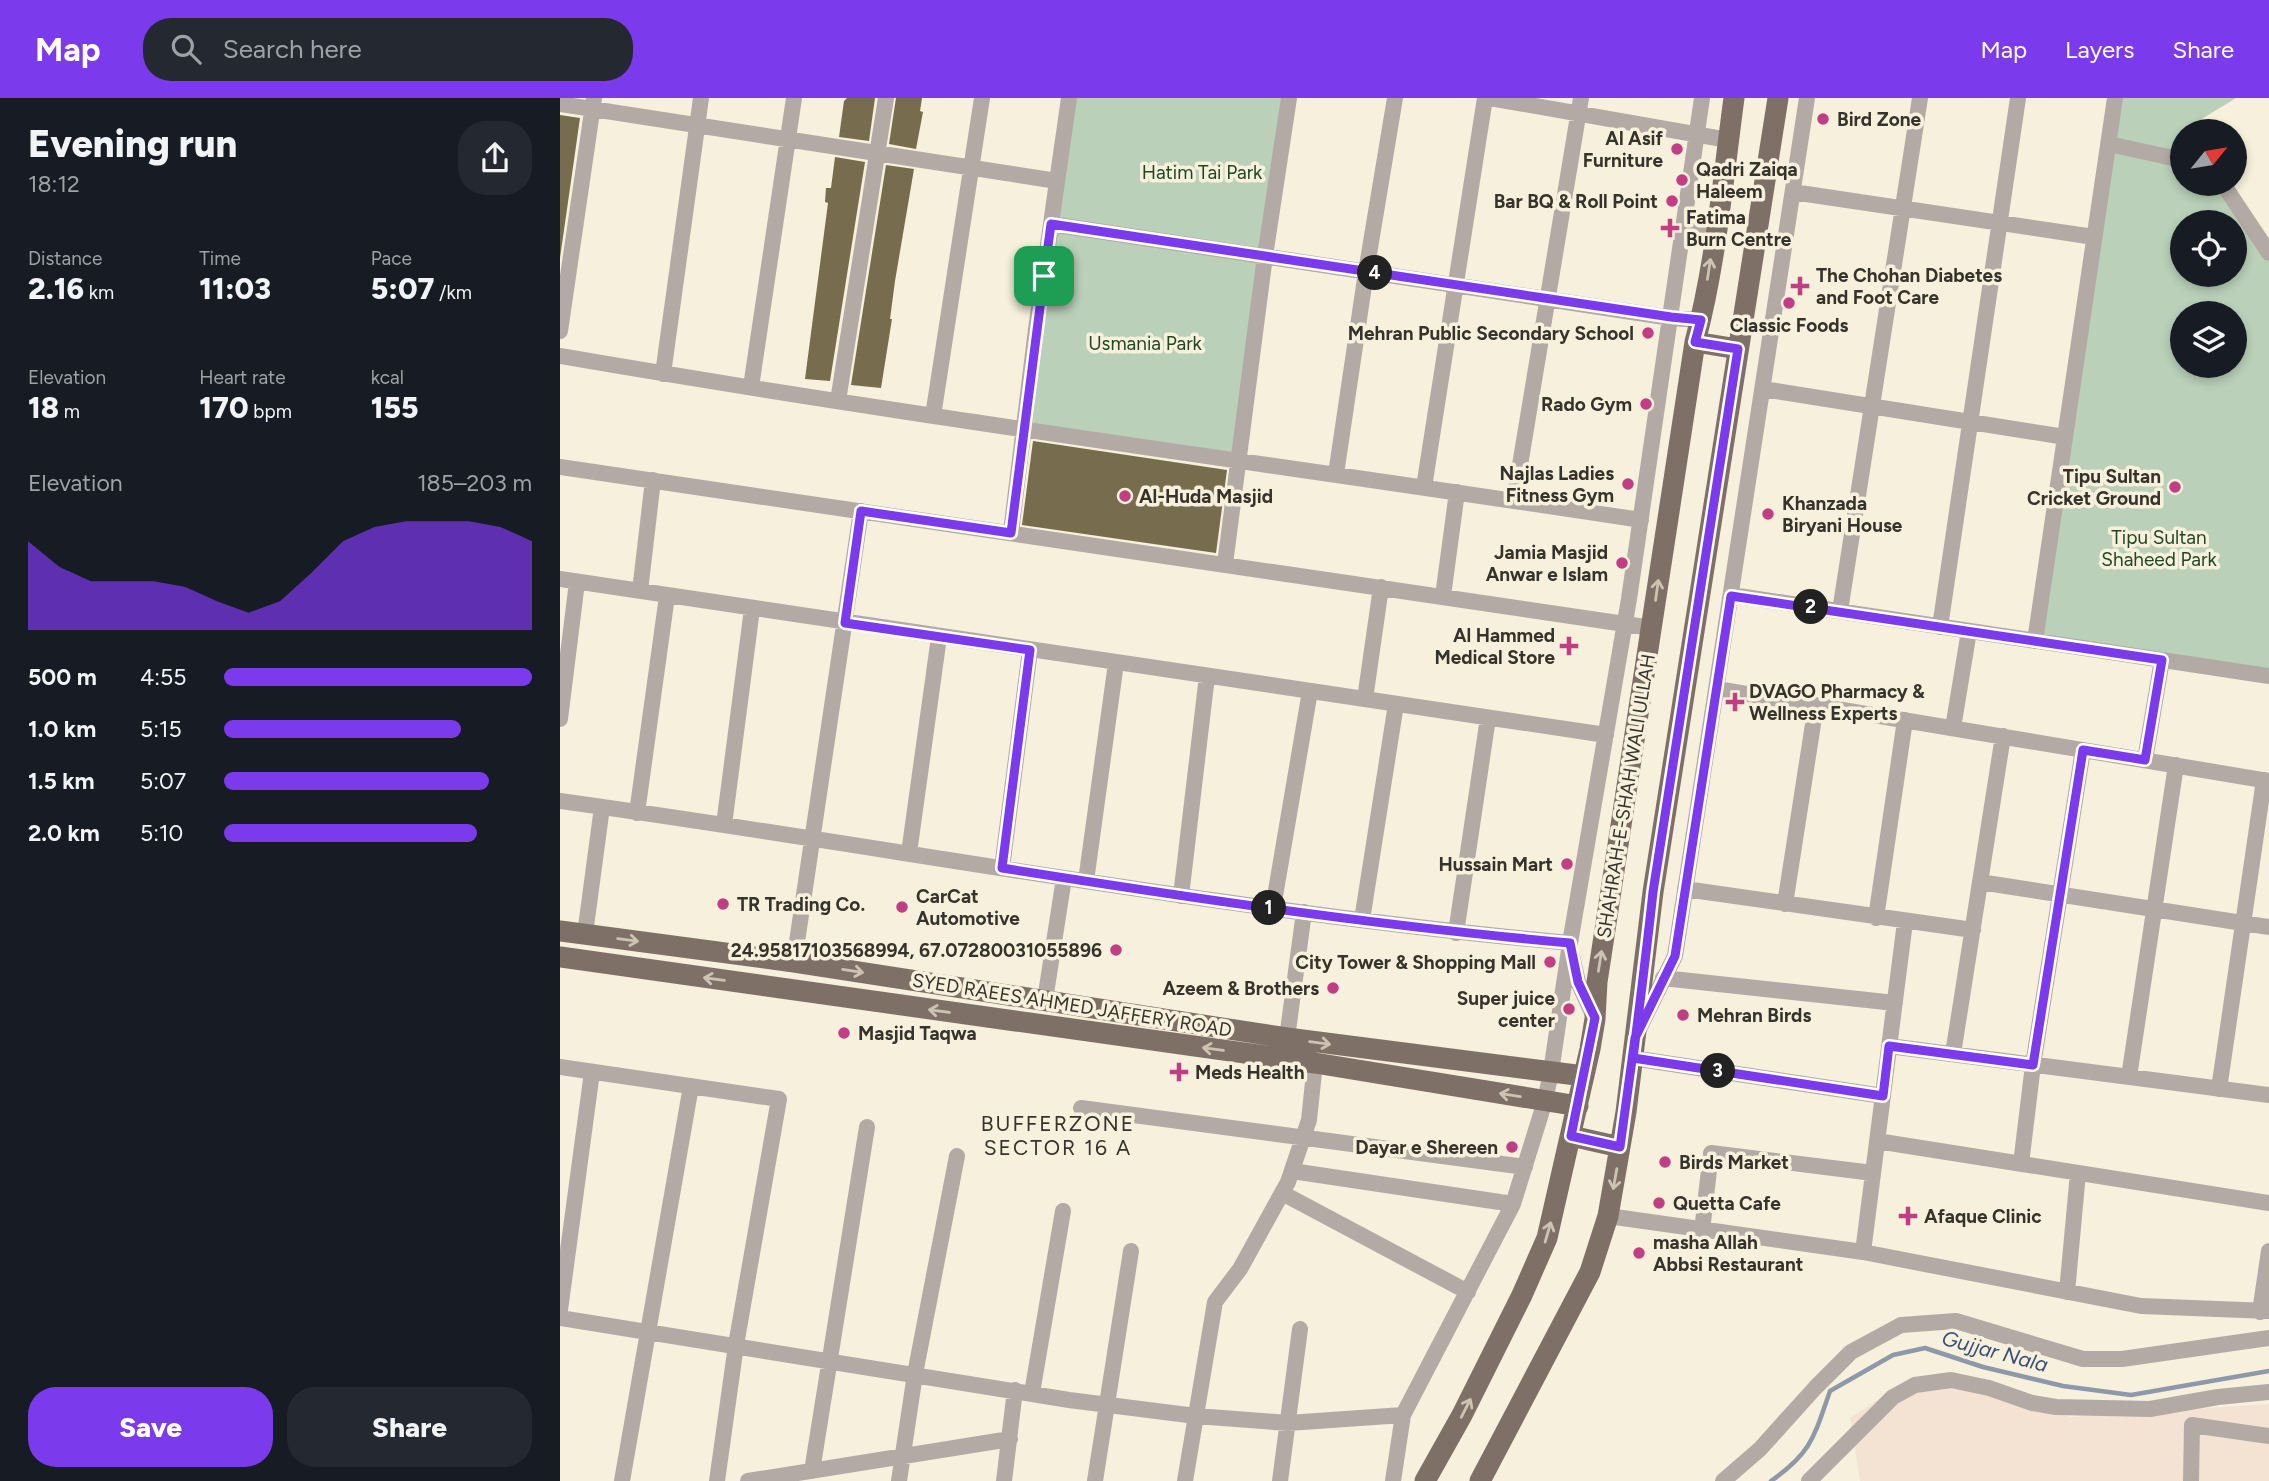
<!DOCTYPE html>
<html lang="en">
<head>
<meta charset="utf-8">
<style>
	:root { --surface:#171b24; --page:#242831; --text:#f1f3f6; --muted:#9ea1a6; --accent:#7c3aed }
	body { margin:0; font-family:Figtree,sans-serif; background:var(--page); color:var(--text); height:100vh; display:flex; flex-direction:column; font-size:26px; white-space:nowrap }
	* { box-sizing:border-box; margin:0 }
	p { font-size:23px; color:var(--muted) }
	.icon { flex:none; width:38px; height:38px; fill:none; stroke:currentColor; stroke-width:2; stroke-linecap:round; stroke-linejoin:round }
	.map { position:relative; flex:1; overflow:hidden }
	.drawer { display:flex; flex-direction:column; background:var(--surface); width:560px }
	.drawer>* { flex:none }
	.needle { width:46px; rotate:60deg }
	.fabs { position:absolute; left:1610px; top:21px; display:grid; gap:14px }
	.fabs a { display:grid; place-items:center; width:77px; height:77px; border-radius:50%; background:var(--surface); box-shadow:0 4px 10px #0003; font-size:35px }
	.pin { position:absolute; display:grid; place-items:center; width:60px; height:60px; color:#fff; margin:-30px; border-radius:14px; box-shadow:0 4px 10px #0006 }
	.km { position:absolute; width:35px; height:35px; margin:-18px; border-radius:50%; background:#222; color:#fff; font-size:19px; line-height:35px; text-align:center }
	.round { display:grid; place-items:center; flex:none; width:74px; height:74px; border-radius:28px; background:var(--page) }
	.head { display:flex; align-items:center; justify-content:space-between; height:119px; padding:0 28px }
	h1 { font-size:38px; font-weight:800; line-height:52px }
	.metrics { display:grid; grid-template-columns:repeat(3,1fr); gap:10px; height:119px; padding:7px 28px }
	.metrics div { display:grid; align-content:center }
	.metrics b { font-size:30px; font-weight:800 }
	.metrics small { font-size:19px; font-weight:400 }
	.metrics p { font-size:19px }
	.chart { height:196px; padding:14px 28px }
	.chart p { display:flex; justify-content:space-between }
	.chart svg { width:100%; height:126px; margin-top:7px; fill:var(--accent); opacity:.7 }
	.action { display:flex; gap:14px; margin-top:auto; padding:14px 28px }
	.action a { flex:1; height:80px; border-radius:28px; background:var(--accent); color:#fff; font-size:28px; font-weight:800; line-height:80px; text-align:center }
	.action a+a { background:var(--page); color:var(--text) }
	ul { padding:0 28px; list-style:none; font-size:23px }
	li { display:grid; grid-template-columns:112px 84px 1fr; align-items:center; height:52px }
	li i { height:18px; border-radius:9px; background:var(--accent) }
	header { display:flex; align-items:center; gap:42px; box-sizing:border-box; height:98px; padding:0 35px; background:var(--accent); color:#fff }
	header strong { font-size:33px }
	nav { display:flex; gap:38px; margin-inline-start:auto; font-size:24px }
	.search { width:490px; height:63px; background:var(--page); display:flex; align-items:center; gap:18px; box-sizing:border-box; padding:0 24px; border-radius:28px; color:var(--muted); font-size:26px }
	main { display:flex; flex:1; min-height:0 }
	.map>svg:first-child { display:block }
	.industrial { fill:#f4e3d2 }
	.green { fill:#bad0b9; fill-rule:evenodd }
	.lines { fill:none; stroke-linecap:round; stroke-linejoin:round }
	.stream { stroke:#8e98ab; stroke-width:4.5 }
	.building { fill:#776d4e }
	.minor { stroke:#b3aaa5; stroke-width:16 }
	.major { stroke:#7f7067; stroke-width:21 }
	.oneway { stroke:#ccc3b3 }
	.route-casing { stroke:#fff; stroke-width:14 }
	.route { stroke:#7c3aed; stroke-width:9 }
	.poi-dot { fill:#c13e84; stroke:#f6f0dc; stroke-width:2.5 }
	.labels { text-anchor:middle; dominant-baseline:central; stroke-width:7; stroke-linejoin:round; paint-order:stroke }
	.poi-label { font-size:19px; font-weight:bold; fill:#36332c; stroke:#f6f0dc; text-anchor:start }
	.park-label { font-size:19px; fill:#214721; stroke:#f6f0dc }
	.street-label { font-size:19px; fill:#36332c; stroke:#f6f0dc }
	.neighbourhood-label { font-size:21px; letter-spacing:2px; fill:#36332c; stroke:#f6f0dc }
	.water-label { font-size:21px; font-style:italic; fill:#384e79; stroke:#f6f0dc }
</style>
</head>
<body>
<header>
<strong>Map</strong>
<div class="search"><svg class="icon" aria-label="search" viewBox="0 0 24 24"><circle cx="10" cy="10" r="6"/><path d="M15 15l6 6"/></svg>Search here</div>
<nav><a>Map</a><a>Layers</a><a>Share</a></nav>
</header>
<main>
<section class="drawer">
<div class="head"><div><h1>Evening run</h1><p>18:12</p></div><a class="round"><svg class="icon" aria-label="share" viewBox="0 0 24 24"><path d="M12 15V3M7 8l5-5 5 5M5 13v7h14v-7"/></svg></a></div>
<div class="metrics">
<div><p>Distance</p><b>2.16<small> km</small></b></div>
<div><p>Time</p><b>11:03</b></div>
<div><p>Pace</p><b>5:07<small> /km</small></b></div>
</div>
<div class="metrics">
<div><p>Elevation</p><b>18<small> m</small></b></div>
<div><p>Heart rate</p><b>170<small> bpm</small></b></div>
<div><p>kcal</p><b>155</b></div>
</div>
<div class="chart"><p><span>Elevation</span>185–203 m</p>
<svg viewBox="0 0 160 44" preserveAspectRatio="none"><path d="M0 44V13L10 22L20 27L30 27L40 27L50 29L60 34L70 38L80 34L90 24L100 13L110 8L120 6L130 6L140 6L150 8L160 13V44z"/></svg>
</div>
<ul>
<li><b>500 m</b>4:55<i style="width:100%"></i></li>
<li><b>1.0 km</b>5:15<i style="width:77%"></i></li>
<li><b>1.5 km</b>5:07<i style="width:86%"></i></li>
<li><b>2.0 km</b>5:10<i style="width:82%"></i></li>
</ul>
<div class="action"><a>Save</a><a>Share</a></div>
</section>
<div class="map">
<svg width="1709" height="1383" viewBox="0 0 1709 1383">
	<rect width="100%" height="100%" fill="#f6f0dc"/>
	<path class="industrial" d="M1354 1278 1511 1319 1709 1306V1383H1300L1290 1320Z"/>
	<path class="green" d="M509 0H729L679 362 463 332Z
		M1555 0H1676L1622 33 1616 60 1622 62V86H1663L1709 155V578L1475 543ZM1622 124H1675V177H1622ZM1622 215H1675V268H1622Z"/>
	<g class="lines">
		<path class="stream" d="M1211 1383C1252 1354 1254 1339 1270 1293L1333 1257 1365 1250 1423 1269 1503 1288 1571 1297 1709 1273"/>
	</g>
	<path class="building" d="M287 0H315L309 43 279 39 284 3Z
		M336 0H362L360 13 363 14 356 51 329 46Z
		M0 17 20 20 0 160Z
		M275 59 305 64 270 283 245 281 268 105 265 104 266 90H271Z
		M326 67 354 71 335 183 330 221H332L321 290 291 287Z
		M473 343 667 372 656 455 462 427Z"/>
	<g class="lines">
		<path class="minor" d="M930 0 1168 42
			M0 6 497 83
			M1549 46 1622 62
			M1663 86 1709 155
			M1233 94 1534 139
			M491 126 1111 220 1141 222
			M1124 132 1155 136
			M0 233 34 0
			M0 258C359 320 720 367 1081 422
			M103 276 141 0
			M191 289 234 0
			M1203 291 1505 339
			M278 303 326 0
			M373 318 422 0
			M0 369 1092 530
			M776 376 806 174 835 0
			M864 389 925 0
			M954 403 1021 0
			M451 434 476 231 509 0
			M665 466 705 158 729 0
			M0 481 1046 637
			M80 493 93 382
			M1172 497 1709 578
			M883 498 897 394
			M1280 513 1360 0
			M1380 529 1458 0
			M1475 543 1555 0
			M1157 591 1709 683
			M805 601 821 489
			M0 621 17 484
			M1393 630 1409 533
			M1585 662 1602 562
			M0 703C337 750 671 814 1010 845
			M77 715 107 498
			M164 727 192 511
			M349 755 379 539
			M442 770 470 552
			M526 783 556 565
			M1420 784 1709 829
			M1125 791 1413 832
			M621 798 647 578
			M1225 806 1256 607
			M713 810 750 593
			M1316 820 1345 622
			M802 822 836 606
			M896 835 928 620
			M25 836 42 709
			M1012 858 1018 884 1034 919
			M234 864 301 413
			M1103 880 1335 905
			M485 902 504 780
			M1080 929 1115 858 1247 0
			M727 940 744 814
			M1329 948 1709 997
			M1393 956 1443 638
			M1072 960 1323 998
			M0 969 219 1001 176 1247 157 1383
			M1569 979 1616 667
			M1659 991 1704 682
			M521 1010 965 1069
			M1317 1043 1709 1105
			M1461 1066 1473 967 1523 652
			M732 1073 953 1106
			M722 1095 908 1194
			M1048 1118 1303 1154 1581 1208 1709 1213
			M1142 1133 1151 1055 1313 1075
			M1303 1154 1345 824
			M1507 1194 1518 1075
			M0 1212 32 974
			M1700 1214 1709 1153
			M0 1220 509 1302 636 1318 728 1325 843 1317
			M472 1295 503 1113
			M252 1373 307 1029
			M62 1383 131 988
			M188 1383 450 1341
			M339 1383 355 1276 397 1058
			M444 1383 455 1292
			M535 1383 571 1153
			M625 1383 655 1204 680 1171 728 1084 749 1022 755 965
			M720 1383 740 1231
			M833 1383 843 1317 953 1106 985 1003 991 974 1010 845 1069 501 1142 0
			M1163 1383 1200 1351 1255 1290 1291 1254 1341 1227 1396 1223 1523 1261H1562L1709 1240
			M1249 1383 1333 1299 1355 1287 1391 1282 1429 1290 1472 1305 1496 1309 1590 1311 1658 1299 1709 1294
			M1631 1383 1632 1327 1709 1338"/>
		<path class="major" d="M1135 244 1178 251
			M0 833 234 864 727 940 1024 978
			M0 859 755 965 1018 1008
			M1011 1038 1060 1049
			M865 1383 902 1317 962 1197 987 1140 1030 951 1035 921 1037 884 1135 244C1156 165 1163 81 1174 0
			M920 1383 1030 1174 1048 1118 1066 1014 1093 794 1218 0"/>
	</g>
	<defs><path id="oneway-shaft" d="M-6 0H5M1.5-3L5.5 0L1.5 3" fill="none" stroke-width="1.6" stroke-linecap="round" stroke-linejoin="round" transform="scale(1.75)"/></defs>
	<g class="oneway">
		<use href="#oneway-shaft" transform="translate(1149 171) rotate(-81)"/>
		<use href="#oneway-shaft" transform="translate(1097 492) rotate(-82)"/>
		<use href="#oneway-shaft" transform="translate(68 842) rotate(8)"/>
		<use href="#oneway-shaft" transform="translate(1040 863) rotate(-81)"/>
		<use href="#oneway-shaft" transform="translate(293 873) rotate(9)"/>
		<use href="#oneway-shaft" transform="translate(154 881) rotate(-172)"/>
		<use href="#oneway-shaft" transform="translate(379 913) rotate(-172)"/>
		<use href="#oneway-shaft" transform="translate(760 945) rotate(7)"/>
		<use href="#oneway-shaft" transform="translate(653 951) rotate(-172)"/>
		<use href="#oneway-shaft" transform="translate(950 997) rotate(-171)"/>
		<use href="#oneway-shaft" transform="translate(1055 1081) rotate(100)"/>
		<use href="#oneway-shaft" transform="translate(988 1134) rotate(-74)"/>
		<use href="#oneway-shaft" transform="translate(906 1310) rotate(-63)"/>
	</g>
	<g class="lines">
		<g class="route-casing">
			<path id="route" d="M484 178 451 435 301 413 285 525 470 552 442 770C631 800 820 828 1010 845L1018 884 1035 920 1011 1038 1060 1049 1075 940 1115 858 1171 498 1602 562 1585 662 1523 652 1473 967 1329 948 1323 998 1073 960C1080 905 1087 850 1093 794L1178 251 1135 244 1141 222 1111 219 491 126 484 178"/>
		</g>
		<use href="#route" class="route"/>
	</g>
	<g class="poi-dot">
		<circle cx="1263" cy="21" r="7"/>
		<circle cx="1117" cy="51" r="7"/>
		<circle cx="1122" cy="82" r="7"/>
		<circle cx="1112" cy="103" r="7"/>
		<path d="M1106.5 119.5h7v7h7v7h-7v7h-7v-7h-7v-7h7z"/>
		<path d="M1236.5 177.5h7v7h7v7h-7v7h-7v-7h-7v-7h7z"/>
		<circle cx="1229" cy="205" r="7"/>
		<circle cx="1088" cy="235" r="7"/>
		<circle cx="1086" cy="306" r="7"/>
		<circle cx="1068" cy="386" r="7"/>
		<circle cx="1615" cy="389" r="7"/>
		<circle cx="565" cy="398" r="7"/>
		<circle cx="1208" cy="416" r="7"/>
		<circle cx="1062" cy="465" r="7"/>
		<path d="M1005.5 537.5h7v7h7v7h-7v7h-7v-7h-7v-7h7z"/>
		<path d="M1171.5 593.5h7v7h7v7h-7v7h-7v-7h-7v-7h7z"/>
		<circle cx="1007" cy="766" r="7"/>
		<circle cx="163" cy="806" r="7"/>
		<circle cx="342" cy="809" r="7"/>
		<circle cx="556" cy="852" r="7"/>
		<circle cx="990" cy="864" r="7"/>
		<circle cx="773" cy="890" r="7"/>
		<circle cx="1009" cy="911" r="7"/>
		<circle cx="1123" cy="917" r="7"/>
		<circle cx="284" cy="935" r="7"/>
		<path d="M615.5 963.5h7v7h7v7h-7v7h-7v-7h-7v-7h7z"/>
		<circle cx="952" cy="1049" r="7"/>
		<circle cx="1105" cy="1064" r="7"/>
		<circle cx="1099" cy="1105" r="7"/>
		<path d="M1344.5 1107.5h7v7h7v7h-7v7h-7v-7h-7v-7h7z"/>
		<circle cx="1079" cy="1155" r="7"/>
	</g>
	<g class="labels">
		<g class="poi-label">
			<text x="1277" y="21">Bird Zone</text>
			<text x="1103" y="40" text-anchor="end">Al Asif<tspan x="1103" dy="22">Furniture</tspan></text>
			<text x="1136" y="71">Qadri Zaiqa<tspan x="1136" dy="22">Haleem</tspan></text>
			<text x="1098" y="103" text-anchor="end">Bar BQ &amp; Roll Point</text>
			<text x="1126" y="119">Fatima<tspan x="1126" dy="22">Burn Centre</tspan></text>
			<text x="1256" y="177">The Chohan Diabetes<tspan x="1256" dy="22">and Foot Care</tspan></text>
			<text x="1229" y="227" text-anchor="middle">Classic Foods</text>
			<text x="1074" y="235" text-anchor="end">Mehran Public Secondary School</text>
			<text x="1072" y="306" text-anchor="end">Rado Gym</text>
			<text x="1054" y="375" text-anchor="end">Najlas Ladies<tspan x="1054" dy="22">Fitness Gym</tspan></text>
			<text x="1601" y="378" text-anchor="end">Tipu Sultan<tspan x="1601" dy="22">Cricket Ground</tspan></text>
			<text x="579" y="398">Al-Huda Masjid</text>
			<text x="1222" y="405">Khanzada<tspan x="1222" dy="22">Biryani House</tspan></text>
			<text x="1048" y="454" text-anchor="end">Jamia Masjid<tspan x="1048" dy="22">Anwar e Islam</tspan></text>
			<text x="995" y="537" text-anchor="end">Al Hammed<tspan x="995" dy="22">Medical Store</tspan></text>
			<text x="1189" y="593">DVAGO Pharmacy &amp;<tspan x="1189" dy="22">Wellness Experts</tspan></text>
			<text x="993" y="766" text-anchor="end">Hussain Mart</text>
			<text x="356" y="798">CarCat<tspan x="356" dy="22">Automotive</tspan></text>
			<text x="177" y="806">TR Trading Co.</text>
			<text x="542" y="852" text-anchor="end">24.95817103568994, 67.07280031055896</text>
			<text x="976" y="864" text-anchor="end">City Tower &amp; Shopping Mall</text>
			<text x="759" y="890" text-anchor="end">Azeem &amp; Brothers</text>
			<text x="995" y="900" text-anchor="end">Super juice<tspan x="995" dy="22">center</tspan></text>
			<text x="1137" y="917">Mehran Birds</text>
			<text x="298" y="935">Masjid Taqwa</text>
			<text x="635" y="974">Meds Health</text>
			<text x="938" y="1049" text-anchor="end">Dayar e Shereen</text>
			<text x="1119" y="1064">Birds Market</text>
			<text x="1113" y="1105">Quetta Cafe</text>
			<text x="1364" y="1118">Afaque Clinic</text>
			<text x="1093" y="1144">masha Allah<tspan x="1093" dy="22">Abbsi Restaurant</tspan></text>
		</g>
		<g class="park-label">
			<text x="642" y="74">Hatim Tai Park</text>
			<text x="585" y="245">Usmania Park</text>
			<text x="1599" y="439">Tipu Sultan<tspan x="1599" dy="22">Shaheed Park</tspan></text>
		</g>
		<g class="street-label">
			<text transform="translate(1066 698) rotate(-81)">SHAHRAH-E-SHAH WALI ULLAH</text>
			<text transform="translate(512 907) rotate(9)">SYED RAEES AHMED JAFFERY ROAD</text>
		</g>
		<g class="neighbourhood-label">
			<text x="498" y="1025">BUFFERZONE<tspan x="498" dy="24">SECTOR 16 A</tspan></text>
		</g>
		<g class="water-label">
			<text transform="translate(1435 1253) rotate(15)">Gujjar Nala</text>
		</g>
	</g>
</svg>
<div class="fabs">
<a><svg class="needle" viewBox="-14 -14 28 28"><path d="M0-13l5 13h-10z" fill="#e53935"/><path d="M0 13l5-13h-10z" fill="#9ea1a6"/></svg></a>
<a><svg class="icon" aria-label="locate" viewBox="0 0 24 24"><circle cx="12" cy="12" r="6"/><path d="M12 2v4M12 18v4M2 12h4M18 12h4"/></svg></a>
<a><svg class="icon" aria-label="layers" viewBox="0 0 24 24"><path d="M12 4l9 5-9 5-9-5zM3 14l9 5 9-5"/></svg></a>
</div>
<div class="pin" style="left:484px;top:178px;background:#1e9e55"><svg class="icon" aria-label="arrive" viewBox="0 0 24 24"><path d="M6 21V4h12l-3 4 3 4H6"/></svg></div>
<b class="km" style="left:709px;top:810px">1</b>
<b class="km" style="left:1251px;top:509px">2</b>
<b class="km" style="left:1158px;top:973px">3</b>
<b class="km" style="left:815px;top:175px">4</b>
</div>
</main>
</body>
</html>
